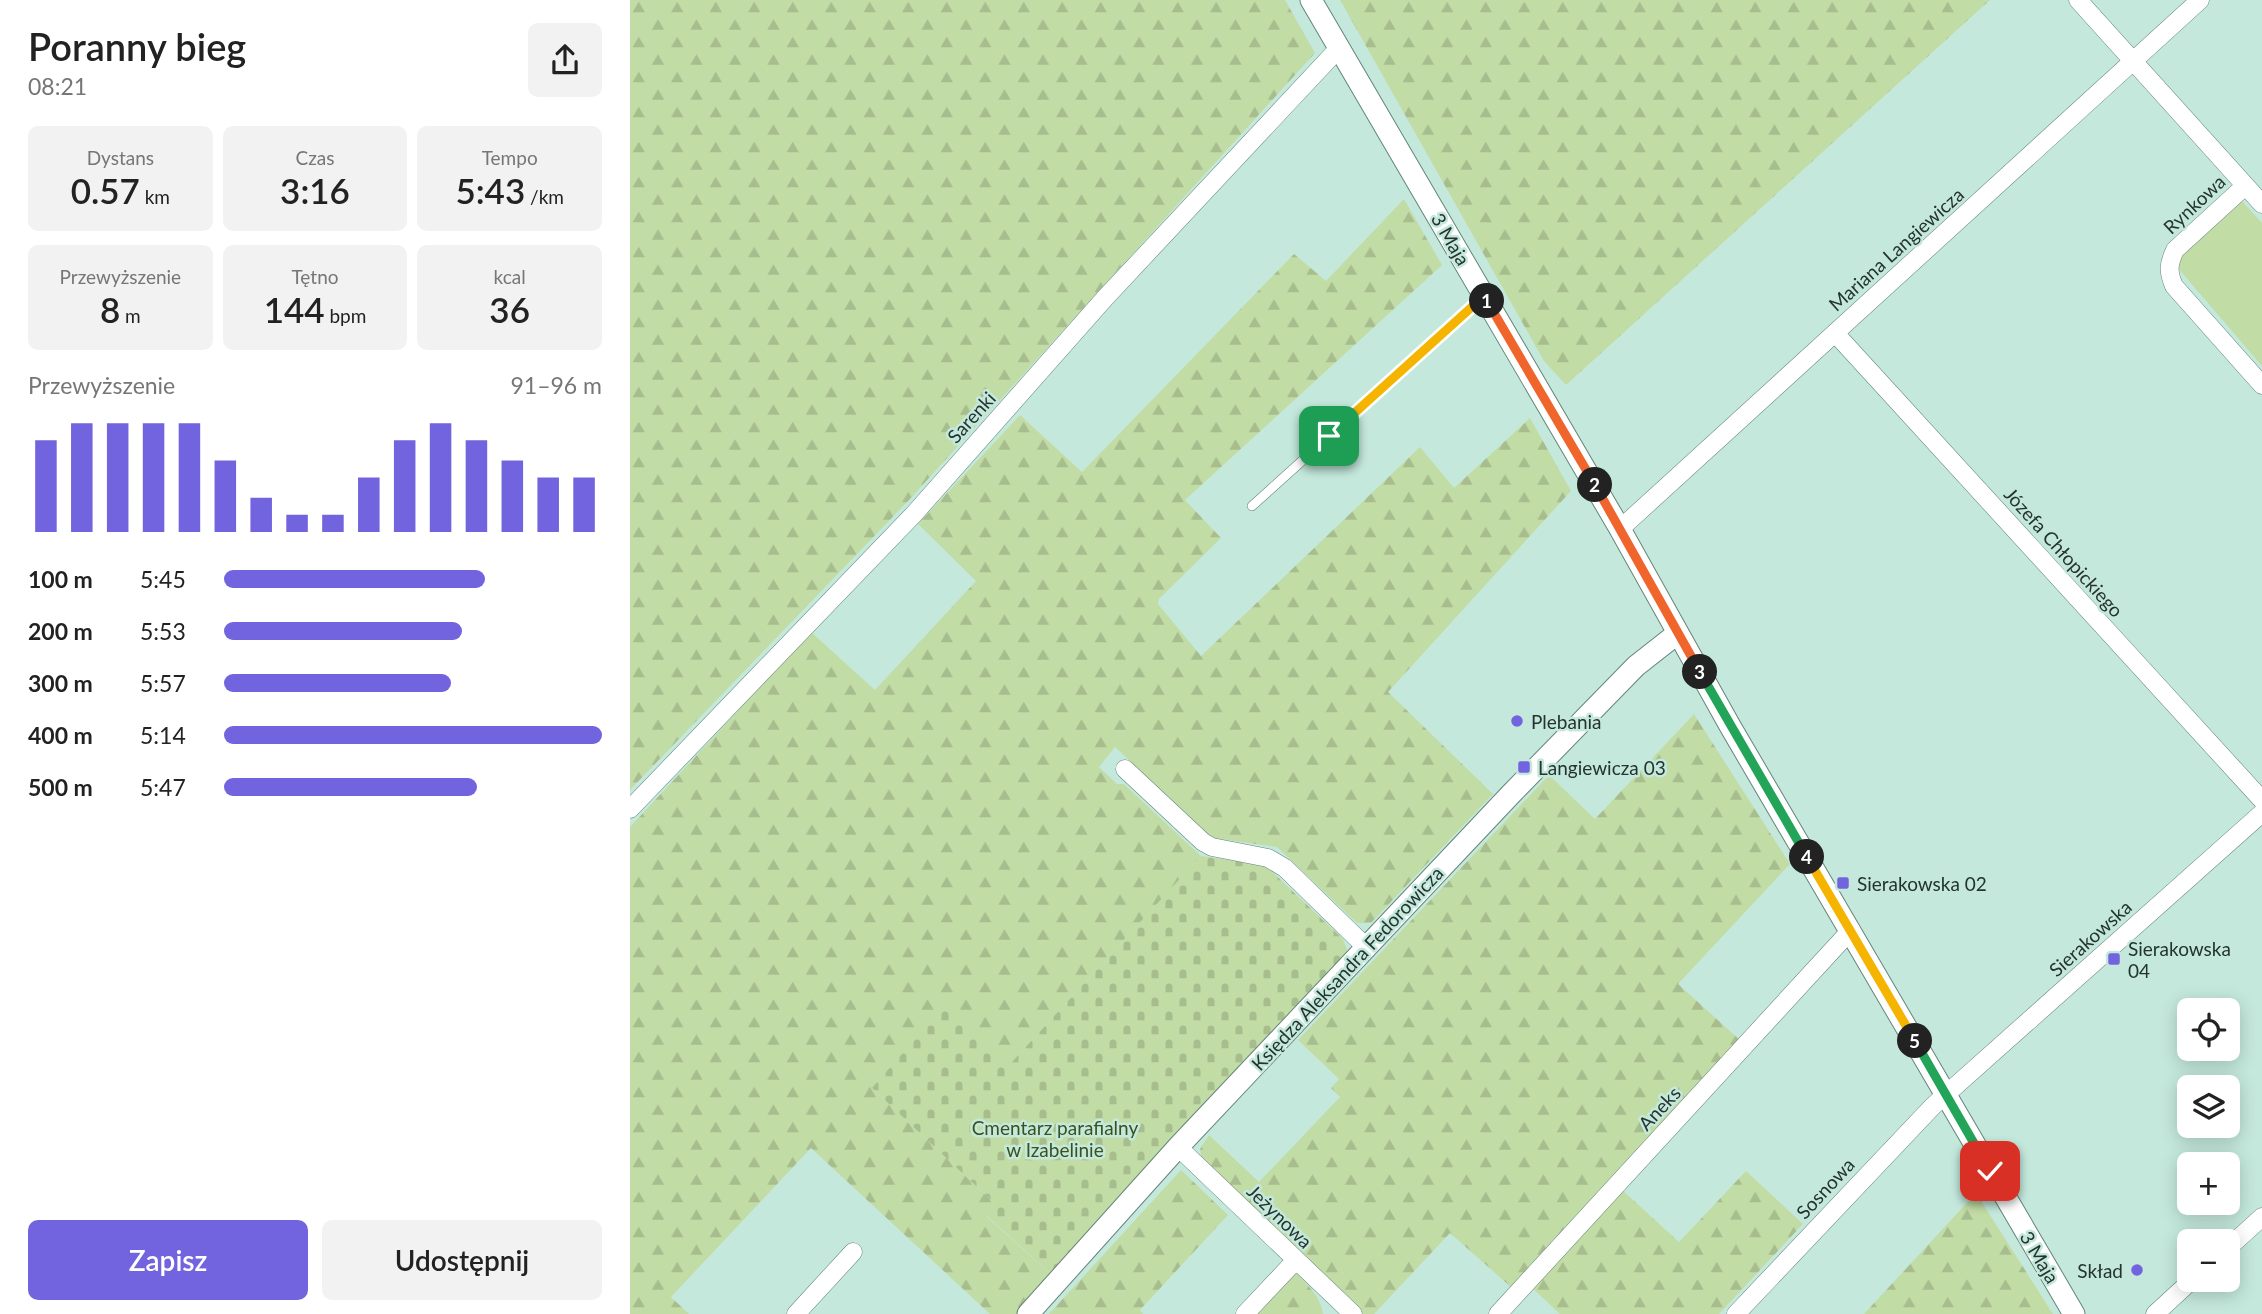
<!DOCTYPE html>
<html lang="pl">
<head>
<meta charset="utf-8">
<style>
	:root { --surface:#fff; --page:#f2f2f2; --text:#222; --muted:#767676; --accent:#7264de }
	body { margin:0; font-family:Lato,sans-serif; background:var(--page); color:var(--text); height:100vh; display:flex; flex-direction:column; font-size:26px; white-space:nowrap }
	* { box-sizing:border-box; margin:0 }
	p { font-size:23px; color:var(--muted) }
	.icon { flex:none; width:38px; height:38px; fill:none; stroke:currentColor; stroke-width:2; stroke-linecap:round; stroke-linejoin:round }
	.map { position:relative; flex:1; overflow:hidden }
	.drawer { display:flex; flex-direction:column; background:var(--surface); width:630px }
	.drawer>* { flex:none }
	.tools { position:absolute; left:1547px; top:998px; display:grid; gap:14px }
	.tools a { display:grid; place-items:center; width:63px; height:63px; border-radius:10px; background:var(--surface); box-shadow:0 4px 18px #0003; font-size:35px }
	.pin { position:absolute; display:grid; place-items:center; width:60px; height:60px; color:#fff; margin:-30px; border-radius:14px; box-shadow:0 4px 10px #0006 }
	.km { position:absolute; width:35px; height:35px; margin:-18px; border-radius:50%; background:#222; color:#fff; font-size:19px; line-height:35px; text-align:center }
	.round { display:grid; place-items:center; flex:none; width:74px; height:74px; border-radius:10px; background:var(--page) }
	.overview { display:flex; align-items:center; justify-content:space-between; height:119px; padding:0 28px }
	h1 { font-size:38px; font-weight:600; line-height:52px }
	.metrics { display:grid; grid-template-columns:repeat(3,1fr); gap:10px; height:119px; padding:7px 28px }
	.metrics div { display:grid; align-content:center; border-radius:10px; background:var(--page); text-align:center }
	.metrics b { font-size:35px; font-weight:600 }
	.metrics small { font-size:19px; font-weight:400 }
	.metrics p { font-size:19px }
	.chart { height:196px; padding:14px 28px }
	.chart p { display:flex; justify-content:space-between }
	.chart svg { width:100%; height:126px; margin-top:7px; stroke:var(--accent); stroke-width:6 }
	.primary-button { display:flex; gap:14px; margin-top:auto; padding:14px 28px }
	.primary-button a { flex:1; height:80px; border-radius:10px; background:var(--accent); color:#fff; font-size:28px; font-weight:600; line-height:80px; text-align:center }
	.primary-button a+a { background:var(--page); color:var(--text) }
	ul { padding:0 28px; list-style:none; font-size:23px }
	li { display:grid; grid-template-columns:112px 84px 1fr; align-items:center; height:52px }
	li i { height:18px; border-radius:9px; background:var(--accent) }
	main { display:flex; flex:1; min-height:0 }
	.map>svg:first-child { display:block }
	.forest { fill:url(#forest-firs) }
	.cemetery { fill:url(#cemetery-stones) }
	.green { fill:#c2dca5 }
	.lines { fill:none; stroke-linecap:round; stroke-linejoin:round }
	.service-casing { stroke:#63857a; stroke-width:10 }
	.minor-casing { stroke:#63857a; stroke-width:19 }
	.tertiary-casing { stroke:#63857a; stroke-width:23 }
	.service { stroke:#fff; stroke-width:9 }
	.minor { stroke:#fff; stroke-width:18 }
	.tertiary { stroke:#fff; stroke-width:21 }
	.split-1-casing { stroke:#fff; stroke-width:14 }
	.split-2-casing { stroke:#fff; stroke-width:14 }
	.split-3-casing { stroke:#fff; stroke-width:14 }
	.split-4-casing { stroke:#fff; stroke-width:14 }
	.split-5-casing { stroke:#fff; stroke-width:14 }
	.split-6-casing { stroke:#fff; stroke-width:14 }
	.split-1 { stroke:#f5b400; stroke-width:9 }
	.split-2 { stroke:#f0652b; stroke-width:9 }
	.split-3 { stroke:#f0652b; stroke-width:9 }
	.split-4 { stroke:#22a559; stroke-width:9 }
	.split-5 { stroke:#f5b400; stroke-width:9 }
	.split-6 { stroke:#22a559; stroke-width:9 }
	.poi-dot { fill:#7264de; stroke:#c4e9dc; stroke-width:2.5 }
	.labels { text-anchor:middle; dominant-baseline:central; stroke-width:5; stroke-linejoin:round; paint-order:stroke }
	.street-label { font-size:19px; fill:#25332e; stroke:#c4e9dc }
	.poi-label { font-size:19px; fill:#25332e; stroke:#c4e9dc; text-anchor:start }
	.park-label { font-size:19px; fill:#3b511c; stroke:#c4e9dc }
</style>
</head>
<body>
<main>
<section class="drawer">
<div class="overview"><div><h1>Poranny bieg</h1><p>08:21</p></div><a class="round"><svg class="icon" aria-label="share" viewBox="0 0 24 24"><path d="M12 15V3M7 8l5-5 5 5M5 13v7h14v-7"/></svg></a></div>
<div class="metrics">
<div><p>Dystans</p><b>0.57<small> km</small></b></div>
<div><p>Czas</p><b>3:16</b></div>
<div><p>Tempo</p><b>5:43<small> /km</small></b></div>
</div>
<div class="metrics">
<div><p>Przewyższenie</p><b>8<small> m</small></b></div>
<div><p>Tętno</p><b>144<small> bpm</small></b></div>
<div><p>kcal</p><b>36</b></div>
</div>
<div class="chart"><p><span>Przewyższenie</span>91–96 m</p>
<svg viewBox="0 0 160 44" preserveAspectRatio="none"><path d="M5 44V12M15 44V6M25 44V6M35 44V6M45 44V6M55 44V19M65 44V32M75 44V38M85 44V38M95 44V25M105 44V12M115 44V6M125 44V12M135 44V19M145 44V25M155 44V25"/></svg>
</div>
<ul>
<li><b>100 m</b>5:45<i style="width:69%"></i></li>
<li><b>200 m</b>5:53<i style="width:63%"></i></li>
<li><b>300 m</b>5:57<i style="width:60%"></i></li>
<li><b>400 m</b>5:14<i style="width:100%"></i></li>
<li><b>500 m</b>5:47<i style="width:67%"></i></li>
</ul>
<div class="primary-button"><a>Zapisz</a><a>Udostępnij</a></div>
</section>
<div class="map">
<svg width="1632" height="1314" viewBox="0 0 1632 1314">
	<defs>
		<pattern id="forest-firs" width="22" height="20" patternUnits="userSpaceOnUse" patternTransform="scale(1.75)"><rect width="22" height="20" fill="#c2dca5"/><path d="M5 1l3.5 6h-7zM16 11l3.5 6h-7z" fill="#a7bd8e"/></pattern>
		<pattern id="cemetery-stones" width="16" height="16" patternUnits="userSpaceOnUse" patternTransform="scale(1.75)"><rect width="16" height="16" fill="#c2dca5"/><path d="M2 7V4a2 2 0 0 1 4 0v3zM10 15v-3a2 2 0 0 1 4 0v3z" fill="#a7bd8e"/></pattern>
	</defs>
	<rect width="100%" height="100%" fill="#c4e9dc"/>
	<path class="forest" d="M0 0H655L685 53 280 499 0 790Z
		M710 0H1360L936 385 914 361Z
		M774 199 812 265 555 500 591 538 529 599 528 604 571 656 790 447 824 488 900 418 941 491 758 692 863 794 741 923H727L647 847 582 838 485 747 469 767 487 784H494L571 856 381 1063 242 1088 363 1202 357 1217 423 1276 387 1314H360L181 1148 41 1297 59 1314H0V827L181 632 245 690 346 581 288 524 390 415 452 472 664 254 696 281Z
		M1064 714 1160 864 1048 984 1111 1041 882 1288 820 1233 744 1314H734L572 1162 570 1149 579 1135 629 1182 710 1097 701 1088 709 1079 668 1040 919 775 965 819Z
		M551 1170 598 1215 510 1310 513 1314H419Z
		M1116 1171 1173 1224 1089 1314H930L900 1286 990 1188 1049 1242Z
		M1346 1193 1423 1314H1234Z
		M665 1272C677 1284 691 1297 693 1314H626Z"/>
	<path class="cemetery" d="M571 856 635 865 713 939 718 952 506 1177 423 1276 357 1216 363 1202 242 1088 317 1003 381 1063Z"/>
	<path class="green" d="M1610 199 1632 223V366L1547 267 1552 252Z"/>
	<g class="lines">
		<g class="service-casing">
			<path id="service" d="M622 506 853 298"/>
		</g>
		<g class="minor-casing">
			<path id="minor" d="M1448 0 1632 204
				M1615 186 1545 250C1538 265 1538 272 1544 286L1632 385
				M1205 333 1632 800
				M990 529 1570 0
				M495 769 573 842 582 847 638 858 655 868 737 948
				M0 809 284 514 475 298 709 48
				M548 1147 723 1314
				M1598 1248 1632 1217
				M166 1314 223 1252
				M615 1314 665 1261
				M868 1314 1221 930
				M1106 1314 1303 1106 1632 813
				M1525 1314 1563 1279"/>
		</g>
		<g class="tertiary-casing">
			<path id="tertiary" d="M681 0 990 529 1100 726 1444 1314
				M398 1314 548 1147 881 794 1006 666 1048 633"/>
		</g>
		<use href="#service" class="service"/>
		<use href="#minor" class="minor"/>
		<use href="#tertiary" class="tertiary"/>
	</g>
	<g class="lines">
		<g class="split-1-casing">
			<path id="split-1" d="M699 436 854 296 857 301"/>
		</g>
		<g class="split-2-casing">
			<path id="split-2" d="M857 301 965 485"/>
		</g>
		<g class="split-3-casing">
			<path id="split-3" d="M965 485 1070 672"/>
		</g>
		<g class="split-4-casing">
			<path id="split-4" d="M1070 672 1177 857"/>
		</g>
		<g class="split-5-casing">
			<path id="split-5" d="M1177 857 1285 1041"/>
		</g>
		<g class="split-6-casing">
			<path id="split-6" d="M1285 1041 1360 1171"/>
		</g>
		<use href="#split-1" class="split-1"/>
		<use href="#split-2" class="split-2"/>
		<use href="#split-3" class="split-3"/>
		<use href="#split-4" class="split-4"/>
		<use href="#split-5" class="split-5"/>
		<use href="#split-6" class="split-6"/>
	</g>
	<g class="poi-dot">
		<circle cx="887" cy="721" r="7"/>
		<rect x="887" y="760" width="14" height="14" rx="3.5"/>
		<rect x="1206" y="876" width="14" height="14" rx="3.5"/>
		<rect x="1477" y="952" width="14" height="14" rx="3.5"/>
		<circle cx="1507" cy="1270" r="7"/>
	</g>
	<g class="labels">
		<g class="street-label">
			<text transform="translate(1564 204) rotate(-43)">Rynkowa</text>
			<text transform="translate(821 239) rotate(60)">3 Maja</text>
			<text transform="translate(1266 249) rotate(-42)">Mariana Langiewicza</text>
			<text transform="translate(341 417) rotate(-48)">Sarenki</text>
			<text transform="translate(1434 552) rotate(48)">Józefa Chłopickiego</text>
			<text transform="translate(1460 938) rotate(-42)">Sierakowska</text>
			<text transform="translate(717 968) rotate(-47)">Księdza Aleksandra Fedorowicza</text>
			<text transform="translate(1029 1108) rotate(-47)">Aneks</text>
			<text transform="translate(1195 1188) rotate(-47)">Sosnowa</text>
			<text transform="translate(650 1216) rotate(44)">Jeżynowa</text>
			<text transform="translate(1410 1257) rotate(59)">3 Maja</text>
		</g>
		<g class="poi-label">
			<text x="901" y="721">Plebania</text>
			<text x="908" y="767">Langiewicza 03</text>
			<text x="1227" y="883">Sierakowska 02</text>
			<text x="1498" y="948">Sierakowska<tspan x="1498" dy="22">04</tspan></text>
			<text x="1493" y="1270" text-anchor="end">Skład</text>
		</g>
		<g class="park-label">
			<text x="425" y="1127">Cmentarz parafialny<tspan x="425" dy="22">w Izabelinie</tspan></text>
		</g>
	</g>
</svg>
<div class="tools">
<a><svg class="icon" aria-label="locate" viewBox="0 0 24 24"><circle cx="12" cy="12" r="6"/><path d="M12 2v4M12 18v4M2 12h4M18 12h4"/></svg></a>
<a><svg class="icon" aria-label="layers" viewBox="0 0 24 24"><path d="M12 4l9 5-9 5-9-5zM3 14l9 5 9-5"/></svg></a>
<a>+</a>
<a>−</a>
</div>
<div class="pin" style="left:699px;top:436px;background:#1e9e55"><svg class="icon" aria-label="arrive" viewBox="0 0 24 24"><path d="M6 21V4h12l-3 4 3 4H6"/></svg></div>
<div class="pin" style="left:1360px;top:1171px;background:#d93025"><svg class="icon" aria-label="check" viewBox="0 0 24 24"><path d="M5 12l5 5 9-10"/></svg></div>
<b class="km" style="left:857px;top:301px">1</b>
<b class="km" style="left:965px;top:485px">2</b>
<b class="km" style="left:1070px;top:672px">3</b>
<b class="km" style="left:1177px;top:857px">4</b>
<b class="km" style="left:1285px;top:1041px">5</b>
</div>
</main>
</body>
</html>
